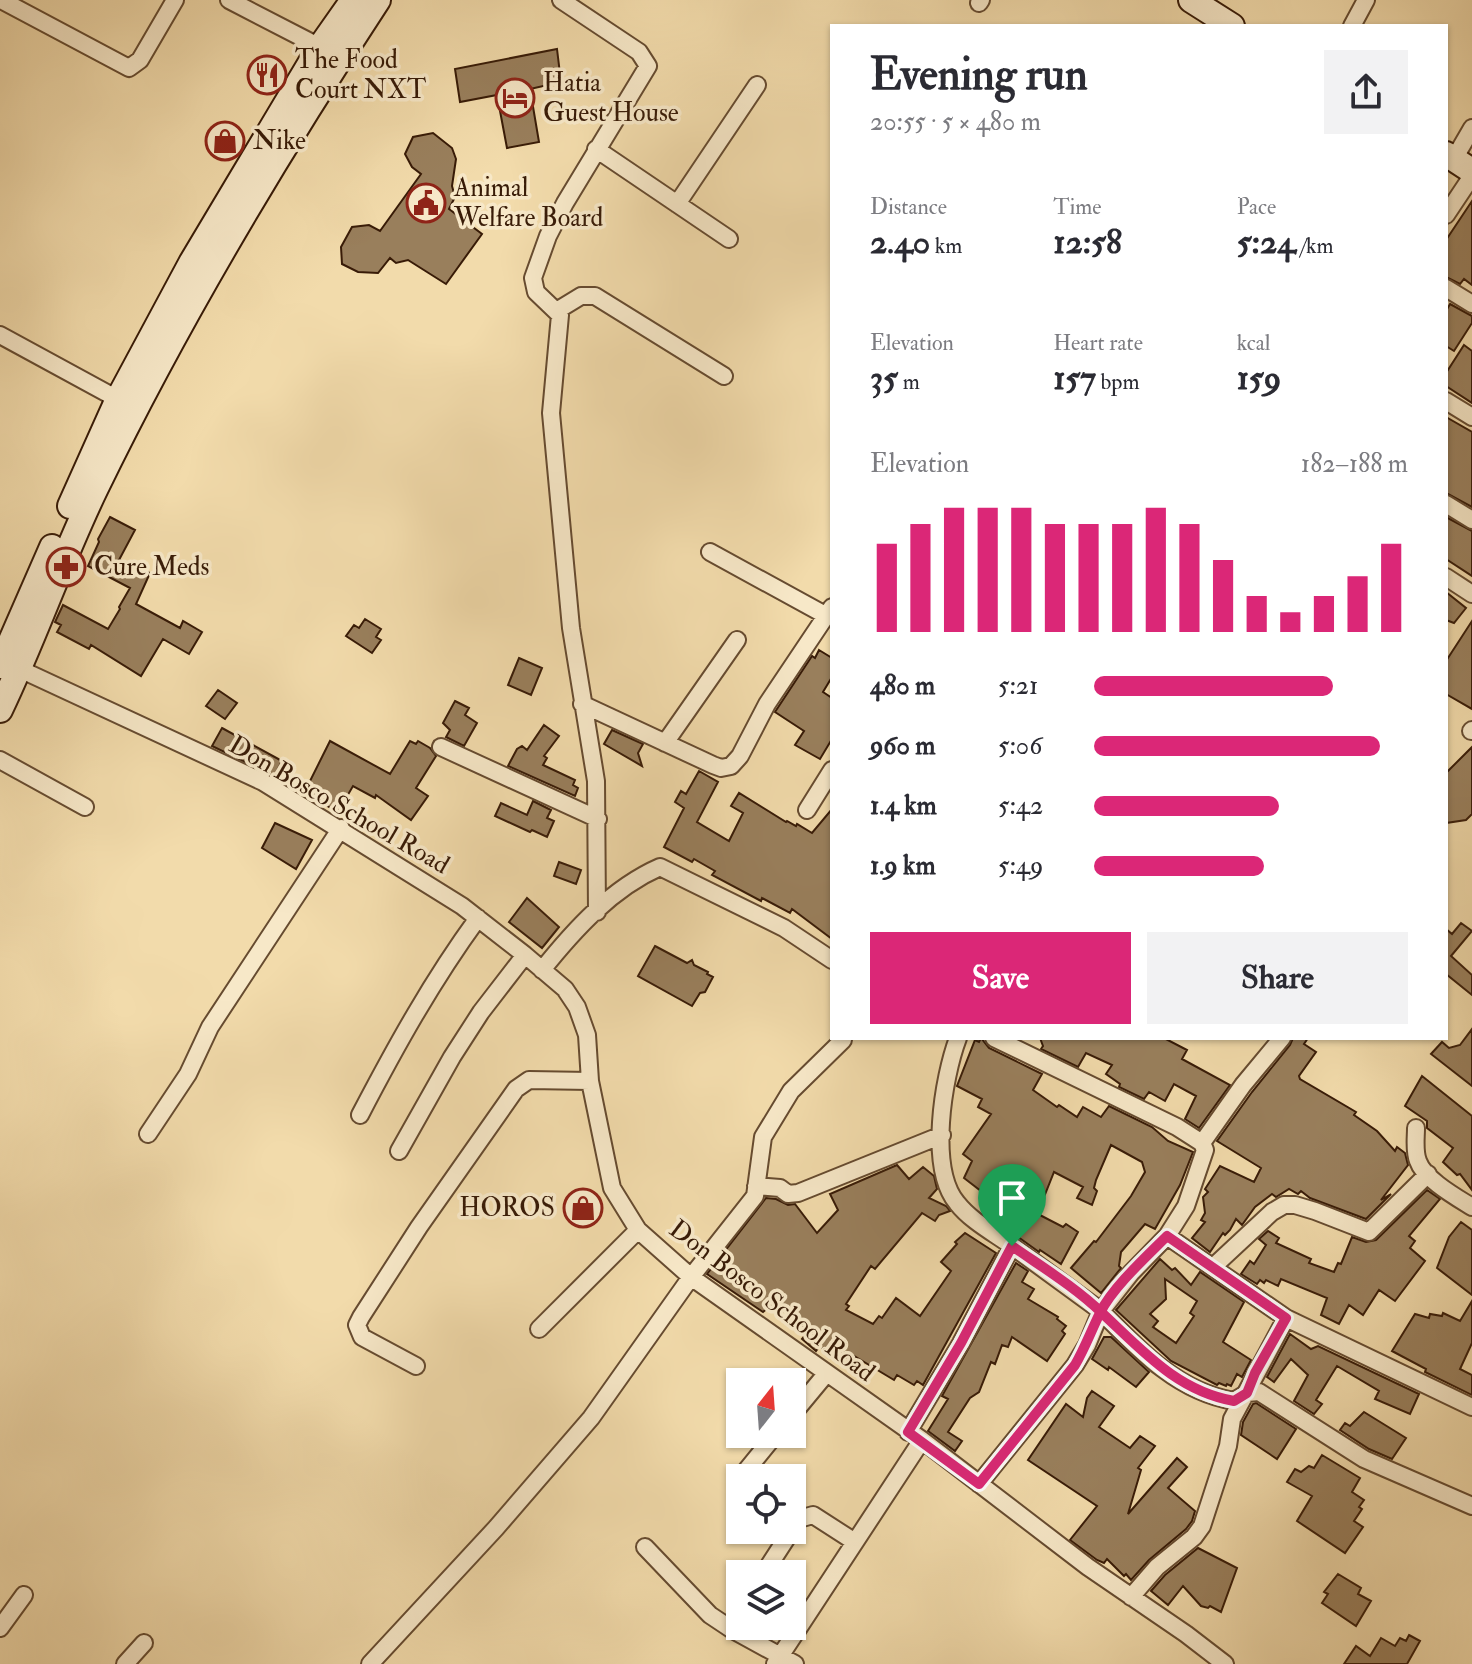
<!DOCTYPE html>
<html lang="en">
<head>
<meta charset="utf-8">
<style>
	:root { --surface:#fff; --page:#f2f2f3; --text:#2b2b33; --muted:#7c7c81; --accent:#db2777 }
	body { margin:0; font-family:"IM FELL Double Pica",serif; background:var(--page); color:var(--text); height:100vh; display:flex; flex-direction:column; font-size:30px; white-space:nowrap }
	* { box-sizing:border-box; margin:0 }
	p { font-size:26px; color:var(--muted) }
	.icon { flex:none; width:44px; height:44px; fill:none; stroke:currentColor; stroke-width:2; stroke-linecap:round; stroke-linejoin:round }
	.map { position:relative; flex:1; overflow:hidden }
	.panel { position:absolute; left:830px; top:24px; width:618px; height:1016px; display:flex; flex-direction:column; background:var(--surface); border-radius:0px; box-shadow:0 2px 6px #0004 }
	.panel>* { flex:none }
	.needle { width:52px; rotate:17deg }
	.controls { position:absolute; left:726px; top:1368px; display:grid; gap:16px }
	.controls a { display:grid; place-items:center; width:80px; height:80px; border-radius:0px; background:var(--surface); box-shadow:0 2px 6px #0004; font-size:40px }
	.pin { position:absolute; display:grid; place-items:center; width:68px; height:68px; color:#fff; margin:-82px -34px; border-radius:50% 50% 50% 0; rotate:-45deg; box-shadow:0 0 8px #0007 }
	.pin .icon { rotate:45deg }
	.round { display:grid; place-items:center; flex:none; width:84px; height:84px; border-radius:0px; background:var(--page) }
	.headline { display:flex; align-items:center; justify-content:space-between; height:136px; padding:0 40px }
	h1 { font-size:44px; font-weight:700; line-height:60px }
	.metrics { display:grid; grid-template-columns:repeat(3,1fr); gap:12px; height:136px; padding:8px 40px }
	.metrics div { display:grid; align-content:center }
	.metrics b { font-size:34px; font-weight:700 }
	.metrics small { font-size:22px; font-weight:400 }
	.metrics p { font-size:22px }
	.chart { height:224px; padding:16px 40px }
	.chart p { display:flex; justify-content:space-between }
	.chart svg { width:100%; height:144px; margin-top:8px; stroke:var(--accent); stroke-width:6 }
	.action { display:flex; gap:16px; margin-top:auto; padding:16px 40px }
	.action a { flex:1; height:92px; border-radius:0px; background:var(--accent); color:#fff; font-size:32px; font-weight:700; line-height:92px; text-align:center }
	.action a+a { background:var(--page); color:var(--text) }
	ul { padding:0 40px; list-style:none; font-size:26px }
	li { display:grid; grid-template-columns:128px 96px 1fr; align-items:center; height:60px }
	li i { height:20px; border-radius:10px; background:var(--accent) }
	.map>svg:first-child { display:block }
	.building { fill:#997f5c; stroke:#381b07; stroke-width:2; fill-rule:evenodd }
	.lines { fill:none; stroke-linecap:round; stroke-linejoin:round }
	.street-casing { stroke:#664b30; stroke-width:20 }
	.secondary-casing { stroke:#381b07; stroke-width:28 }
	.street { stroke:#f7e8c8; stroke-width:16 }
	.secondary { stroke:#f7e8c8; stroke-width:24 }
	.route-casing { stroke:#fff; stroke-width:16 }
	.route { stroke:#db2777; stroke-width:10 }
	.labels { text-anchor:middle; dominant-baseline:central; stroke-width:7; stroke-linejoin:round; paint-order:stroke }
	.poi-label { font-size:26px; fill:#381b07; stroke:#f7e8c8; text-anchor:start }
	.street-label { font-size:26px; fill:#381b07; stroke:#f7e8c8 }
</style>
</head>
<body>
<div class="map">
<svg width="1472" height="1664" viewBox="0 0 1472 1664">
	<rect width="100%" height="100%" fill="#f2dbab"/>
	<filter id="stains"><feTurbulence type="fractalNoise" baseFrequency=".0025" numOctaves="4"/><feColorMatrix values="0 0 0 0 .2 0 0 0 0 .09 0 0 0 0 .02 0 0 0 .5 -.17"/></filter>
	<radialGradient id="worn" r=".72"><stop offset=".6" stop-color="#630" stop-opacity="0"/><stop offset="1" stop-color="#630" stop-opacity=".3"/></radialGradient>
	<path class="building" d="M557 49 561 82 530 89 539 142 507 148 497 95 460 102 455 69Z
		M433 133 452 148 456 159 452 186 455 197 449 209 482 234 446 284 408 260 396 263 390 258 378 273 358 272 342 264 341 247 352 227 369 225 380 231 421 174 412 167 405 154 413 137Z
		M1472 201V285L1464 279 1460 284 1446 277V240Z
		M1450 304 1472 316V323L1454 351 1446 346V311Z
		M1464 345 1472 351V403L1446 386V373Z
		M1446 417 1472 432V507L1446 493Z
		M110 517 135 530 119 560 150 573 136 604 180 628 183 621 202 632 189 654 163 639 141 676 91 645 89 649 57 632 61 625 55 622 63 605 108 629 120 609 119 607 130 588 88 566 99 542 98 539Z
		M1446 517 1472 531V576L1446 559Z
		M1446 592 1466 608 1454 623 1446 620Z
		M365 619 381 629 376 637 381 640 372 653 346 636 354 625 359 628Z
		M1472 621V709L1446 694V661Z
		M819 650 832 658V677L823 692 832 698V739L820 759 795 745 804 731 775 712 812 656 815 658Z
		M519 658 542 668 531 695 508 685Z
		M218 690 237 703 225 719 206 706Z
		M455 701 469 708 465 715 477 723 464 746 446 737 450 730 443 723Z
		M544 725 559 736 544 756 547 758 543 765 575 780 573 785 578 788 575 796 508 766 517 749 522 746 527 750Z
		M222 728 282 761 274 776 212 746Z
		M612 730 643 744 638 753 642 766 604 744Z
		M330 741 390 774 410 741 416 744 418 741 430 748 436 756 416 788 428 796 411 820 376 795 375 798 353 786 338 812 304 793Z
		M1472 747V814L1466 820 1446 823V773Z
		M699 771 718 782 697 822 729 841 743 813 731 806 739 793 786 822 787 821 796 826 797 824 812 833 832 809V939L792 909 790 913 762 898 761 901 712 875 715 871 694 859 692 862 664 847 684 808 675 802 681 791 686 794Z
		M533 801 551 810 547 818 554 821 547 837 532 830 530 832 495 816 501 803 527 815Z
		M275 823 312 840 296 869 262 848Z
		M559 862 581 870 576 884 554 876Z
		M527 898 559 927 542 948 509 922Z
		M1461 923 1472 931 1451 956 1472 975V995L1446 974V929L1452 934Z
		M655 946 687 963 692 960 694 965 708 972 707 974 713 977 705 992 700 993 692 1006 638 976Z
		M1472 1029V1086L1431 1054 1442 1042 1449 1048 1460 1045Z
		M981 1038 989 1048 1042 1074 1033 1090 1057 1107 1059 1105 1077 1117 1083 1107 1101 1117 1109 1106 1152 1127 1168 1141 1193 1152 1180 1185 1155 1229 1145 1224 1121 1252 1119 1266 1121 1268 1101 1293 1071 1268 1094 1241 1096 1242 1131 1196 1145 1172 1142 1162 1111 1145 1096 1180 1094 1188 1097 1191 1092 1205 1077 1198 1083 1187 1054 1172 1044 1197 1014 1185 996 1210 982 1200 986 1195 964 1178 972 1161 963 1154 991 1114 978 1107 982 1099 957 1086 975 1040 979 1042Z
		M1040 1038H1164L1187 1050 1182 1059 1230 1085 1199 1128 1185 1119 1196 1096 1174 1084 1165 1101 1149 1092 1144 1099 1119 1087 1120 1084 1106 1074 1112 1065 1086 1053 1078 1067 1041 1049 1043 1046Z
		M1293 1038H1308L1304 1044 1316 1052 1299 1076 1300 1079 1356 1112 1354 1115 1377 1131 1395 1151 1397 1147 1405 1153 1408 1165 1381 1200 1391 1194 1366 1219 1310 1198 1301 1191 1298 1194 1289 1189 1276 1197 1272 1194 1255 1207 1242 1225 1236 1219 1230 1230 1225 1235 1223 1233 1210 1252 1192 1238 1205 1222 1201 1220 1205 1213 1203 1197 1208 1192 1205 1189 1220 1166 1254 1182 1261 1168 1217 1141 1252 1092 1290 1045Z
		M1422 1076 1472 1116V1190L1460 1174 1457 1175 1443 1162 1453 1148 1427 1128V1121L1405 1106Z
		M897 1165 909 1179 923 1167 934 1176 937 1189 929 1198 946 1206 950 1211 939 1215 935 1221 922 1213 875 1269 871 1266 846 1304 849 1306 846 1310 873 1324 879 1316 882 1318 896 1298 920 1316 951 1271 941 1262 957 1244 955 1242 965 1233 996 1253 923 1385 917 1381 914 1385 897 1375 894 1380 849 1353 846 1359 819 1347 816 1351 802 1339 809 1331 781 1309 779 1314 770 1306 763 1312 707 1274 766 1198 776 1199 788 1205 795 1204 817 1233 838 1210 830 1194Z
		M1427 1190 1440 1199 1409 1236 1415 1241 1410 1248 1425 1261 1395 1301 1379 1290 1363 1315 1349 1305 1339 1324 1321 1315 1327 1298 1281 1279 1278 1286 1266 1280 1264 1283 1260 1280 1257 1284 1241 1274 1250 1261 1254 1264 1266 1245 1259 1239 1268 1231 1279 1238 1276 1243 1311 1259 1309 1263 1334 1272 1338 1263 1341 1264 1352 1237 1366 1242 1376 1240Z
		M1034 1212 1063 1227 1066 1224 1078 1232 1061 1264 1040 1250 1039 1252 1011 1232 1018 1221 1026 1226Z
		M1461 1222 1472 1230V1295L1437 1268 1449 1237Z
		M1160 1259 1172 1270 1175 1268 1191 1285 1200 1272 1244 1302 1223 1342 1251 1360 1242 1377 1237 1374 1231 1386 1227 1384 1226 1386 1219 1383 1217 1385 1171 1361 1116 1310ZM1165 1279 1197 1301 1190 1313 1194 1316 1176 1343 1153 1327 1158 1321 1150 1314 1166 1299Z
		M1016 1263 1028 1271 1022 1282 1034 1289 1028 1299 1058 1317 1057 1319 1066 1326 1062 1331 1065 1334 1047 1361 1012 1337 1008 1347 1002 1345 995 1364 991 1362 979 1392 970 1398 948 1432 962 1441 955 1451 928 1431 948 1399 942 1396Z
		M1472 1301V1343L1460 1369 1472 1375V1395L1425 1372 1426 1369 1392 1351 1415 1314 1429 1318 1430 1314 1442 1316 1443 1313 1460 1321Z
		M1290 1334 1311 1349 1318 1346 1419 1394 1410 1414 1375 1399 1379 1391 1337 1366 1316 1400 1322 1404 1314 1414 1294 1401 1308 1375 1291 1359 1274 1382 1267 1377Z
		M1104 1337H1111L1149 1372 1136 1387 1109 1367 1108 1370 1092 1359Z
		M1092 1391 1114 1406 1099 1427 1130 1448 1140 1436 1155 1446 1138 1468 1141 1470 1128 1514 1177 1458 1187 1467 1168 1488 1195 1511 1192 1521 1186 1529 1149 1560 1131 1580 1126 1574 1124 1576 1107 1559 1104 1563 1097 1560 1070 1540 1097 1506 1028 1460 1066 1404 1083 1417 1087 1398Z
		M1256 1403 1296 1429 1277 1459 1241 1435 1243 1422 1253 1404Z
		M1364 1412 1406 1438 1392 1459 1369 1449 1340 1430 1345 1423 1350 1426Z
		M1322 1455 1360 1478 1352 1492 1364 1500 1359 1507 1362 1509 1354 1521 1363 1527 1345 1553 1297 1521 1312 1496 1287 1482 1295 1469 1301 1472 1309 1466 1314 1468Z
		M1198 1548 1237 1568 1221 1612 1210 1606 1208 1608 1201 1606 1183 1586 1168 1605 1151 1591 1165 1575Z
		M1338 1574 1361 1588 1358 1594 1371 1601 1356 1626 1322 1603 1328 1594 1324 1592Z
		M1409 1635 1420 1641 1407 1664H1344L1356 1646 1370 1656 1381 1638 1395 1646 1400 1638 1406 1641Z"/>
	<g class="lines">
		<g class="street-casing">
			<path id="street" d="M1 0 129 68 140 60 175 0
				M229 0 320 47
				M561 0 639 52 648 66 565 203 548 236 533 278 536 292 560 315 551 413 571 628 596 781 597 912
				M979 3 981 0
				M1352 26 1366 0
				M596 149 729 239
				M1454 159 1472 128
				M677 204 757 85
				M1446 215 1472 176
				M1446 288 1472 304
				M558 310 581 296H595L724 376
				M0 335 125 403
				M1446 401 1472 417
				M1446 504 1472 520
				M710 552 827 616
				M1446 577 1472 594
				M11 665 263 782 462 906 525 955 565 989 577 1007 587 1035 590 1081 612 1188 638 1230 691 1277 922 1440 1088 1567 1186 1634 1225 1664
				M582 704 713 765 721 768 731 766 740 756 767 704 832 607
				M1471 731 1472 730
				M665 743 737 640
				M441 747 598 819
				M0 760 85 807
				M807 810 832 770
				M542 970C574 930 612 888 660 867L784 928 832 960
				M994 1038 1177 1127 1202 1143 1205 1150 1186 1206 1167 1236 1286 1318 1472 1407
				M360 1115C396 1046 432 981 478 918
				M1416 1128C1416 1138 1414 1151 1418 1161 1424 1179 1456 1197 1472 1207
				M148 1134 188 1074 210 1027 341 828
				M1202 1143 1243 1085 1282 1038
				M399 1151 452 1057 481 1012 525 955
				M756 1186 780 1188 788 1194 798 1193 942 1135
				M1012 1246 1101 1311 1131 1273 1167 1236
				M1213 1267 1272 1212 1284 1205H1295L1315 1211 1369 1232 1428 1174
				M539 1329 638 1230
				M416 1366 362 1337 357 1325 361 1317 419 1227 516 1089 529 1080 590 1081
				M792 1415 826 1374
				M908 1432 961 1343 1012 1246C994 1233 971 1221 957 1203 928 1168 943 1078 958 1038
				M740 1478 776 1434
				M979 1484 1075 1365 1087 1345 1101 1311C1139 1350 1178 1392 1234 1401L1247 1393 1259 1392 1364 1459 1472 1506
				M645 1547 710 1615 731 1629 795 1664
				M766 1570 799 1519 813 1515 855 1542
				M1131 1597 1157 1567 1194 1537 1202 1526 1228 1446 1232 1419 1286 1318
				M0 1628 24 1595
				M125 1664 144 1643
				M370 1664 496 1528 591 1418 691 1277 755 1196 763 1137 791 1091 843 1040
				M775 1664 922 1440"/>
		</g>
		<g class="secondary-casing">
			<path id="secondary" d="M1191 0 1232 26
				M1446 154 1472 171
				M70 506 118 399 191 263 320 47 353 0
				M0 666 52 547
				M0 710C35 637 61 560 96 488 178 319 275 157 378 0"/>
		</g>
		<use href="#street" class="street"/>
		<use href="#secondary" class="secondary"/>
	</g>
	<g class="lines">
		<g class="route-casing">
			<path id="route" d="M1012 1246 961 1343 908 1432 979 1484 1075 1365C1085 1348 1091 1331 1100 1313 1112 1288 1147 1256 1167 1236L1286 1318 1255 1373 1247 1393 1234 1401C1177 1391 1142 1350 1102 1313 1075 1287 1042 1267 1012 1246"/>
		</g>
		<use href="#route" class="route"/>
	</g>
	<defs>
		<g id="restaurant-ring" transform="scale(2)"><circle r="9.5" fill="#f7e8c8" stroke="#8f2418" stroke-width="1.5"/><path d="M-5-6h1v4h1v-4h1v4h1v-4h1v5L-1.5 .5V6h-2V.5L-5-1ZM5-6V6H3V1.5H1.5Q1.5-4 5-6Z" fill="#8f2418"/></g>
		<g id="hotel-ring" transform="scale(2)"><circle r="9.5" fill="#f7e8c8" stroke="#8f2418" stroke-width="1.5"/><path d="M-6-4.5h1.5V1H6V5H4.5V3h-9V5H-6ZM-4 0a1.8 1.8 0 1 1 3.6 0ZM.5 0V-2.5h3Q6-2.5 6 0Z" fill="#8f2418"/></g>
		<g id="shop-ring" transform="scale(2)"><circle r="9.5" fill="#f7e8c8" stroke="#8f2418" stroke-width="1.5"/><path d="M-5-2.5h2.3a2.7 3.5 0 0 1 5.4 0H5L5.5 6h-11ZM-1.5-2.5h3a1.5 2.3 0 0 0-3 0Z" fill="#8f2418"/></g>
		<g id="civic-ring" transform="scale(2)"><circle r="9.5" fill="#f7e8c8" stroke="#8f2418" stroke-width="1.5"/><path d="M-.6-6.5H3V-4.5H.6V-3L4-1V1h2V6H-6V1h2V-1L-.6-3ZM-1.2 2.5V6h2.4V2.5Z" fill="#8f2418"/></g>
		<g id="pharmacy-ring" transform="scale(2)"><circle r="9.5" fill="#f7e8c8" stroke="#8f2418" stroke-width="1.5"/><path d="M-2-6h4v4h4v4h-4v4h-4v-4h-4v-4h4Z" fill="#8f2418"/></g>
	</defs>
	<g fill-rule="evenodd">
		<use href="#restaurant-ring" x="267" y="75"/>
		<use href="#hotel-ring" x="515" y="98"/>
		<use href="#shop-ring" x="225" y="141"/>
		<use href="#civic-ring" x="426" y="203"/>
		<use href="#pharmacy-ring" x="66" y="567"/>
		<use href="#shop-ring" x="583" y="1208"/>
	</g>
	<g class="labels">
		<g class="poi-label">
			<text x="295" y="60">The Food<tspan x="295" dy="30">Court NXT</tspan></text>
			<text x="543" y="83">Hatia<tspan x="543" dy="30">Guest House</tspan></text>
			<text x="253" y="141">Nike</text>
			<text x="454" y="188">Animal<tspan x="454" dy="30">Welfare Board</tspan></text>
			<text x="94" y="567">Cure Meds</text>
			<text x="555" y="1208" text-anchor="end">HOROS</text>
		</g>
		<g class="street-label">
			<text transform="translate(339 805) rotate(30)">Don Bosco School Road</text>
			<text transform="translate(772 1301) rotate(37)">Don Bosco School Road</text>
		</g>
	</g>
	<rect width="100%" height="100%" filter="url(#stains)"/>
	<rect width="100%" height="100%" fill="url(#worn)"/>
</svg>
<div class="controls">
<a><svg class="needle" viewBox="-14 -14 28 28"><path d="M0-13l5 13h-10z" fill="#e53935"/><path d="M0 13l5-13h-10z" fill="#7c7c81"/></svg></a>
<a><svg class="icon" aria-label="locate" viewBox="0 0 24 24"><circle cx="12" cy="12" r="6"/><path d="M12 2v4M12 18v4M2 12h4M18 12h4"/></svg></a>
<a><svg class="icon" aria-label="layers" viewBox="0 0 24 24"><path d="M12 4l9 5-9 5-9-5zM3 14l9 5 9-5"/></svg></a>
</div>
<div class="pin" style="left:1012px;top:1246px;background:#1e9e55"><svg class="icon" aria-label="arrive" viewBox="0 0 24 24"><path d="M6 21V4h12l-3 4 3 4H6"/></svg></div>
<section class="panel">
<div class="headline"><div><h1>Evening run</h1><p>20:55 · 5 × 480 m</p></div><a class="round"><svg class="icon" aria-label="share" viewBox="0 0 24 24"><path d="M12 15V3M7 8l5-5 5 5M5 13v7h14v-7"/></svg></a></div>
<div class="metrics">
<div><p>Distance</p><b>2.40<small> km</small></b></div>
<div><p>Time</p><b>12:58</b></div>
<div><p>Pace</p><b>5:24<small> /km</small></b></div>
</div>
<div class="metrics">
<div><p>Elevation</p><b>35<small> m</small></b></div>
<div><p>Heart rate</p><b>157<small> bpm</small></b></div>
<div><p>kcal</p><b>159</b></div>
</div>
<div class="chart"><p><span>Elevation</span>182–188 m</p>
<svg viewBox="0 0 160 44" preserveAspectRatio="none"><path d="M5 44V17M15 44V11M25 44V6M35 44V6M45 44V6M55 44V11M65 44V11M75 44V11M85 44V6M95 44V11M105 44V22M115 44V33M125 44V38M135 44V33M145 44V27M155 44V17"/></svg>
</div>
<ul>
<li><b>480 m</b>5:21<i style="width:76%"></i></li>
<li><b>960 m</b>5:06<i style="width:91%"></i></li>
<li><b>1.4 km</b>5:42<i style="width:59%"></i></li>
<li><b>1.9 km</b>5:49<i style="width:54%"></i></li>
</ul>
<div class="action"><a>Save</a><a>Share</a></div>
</section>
</div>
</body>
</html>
